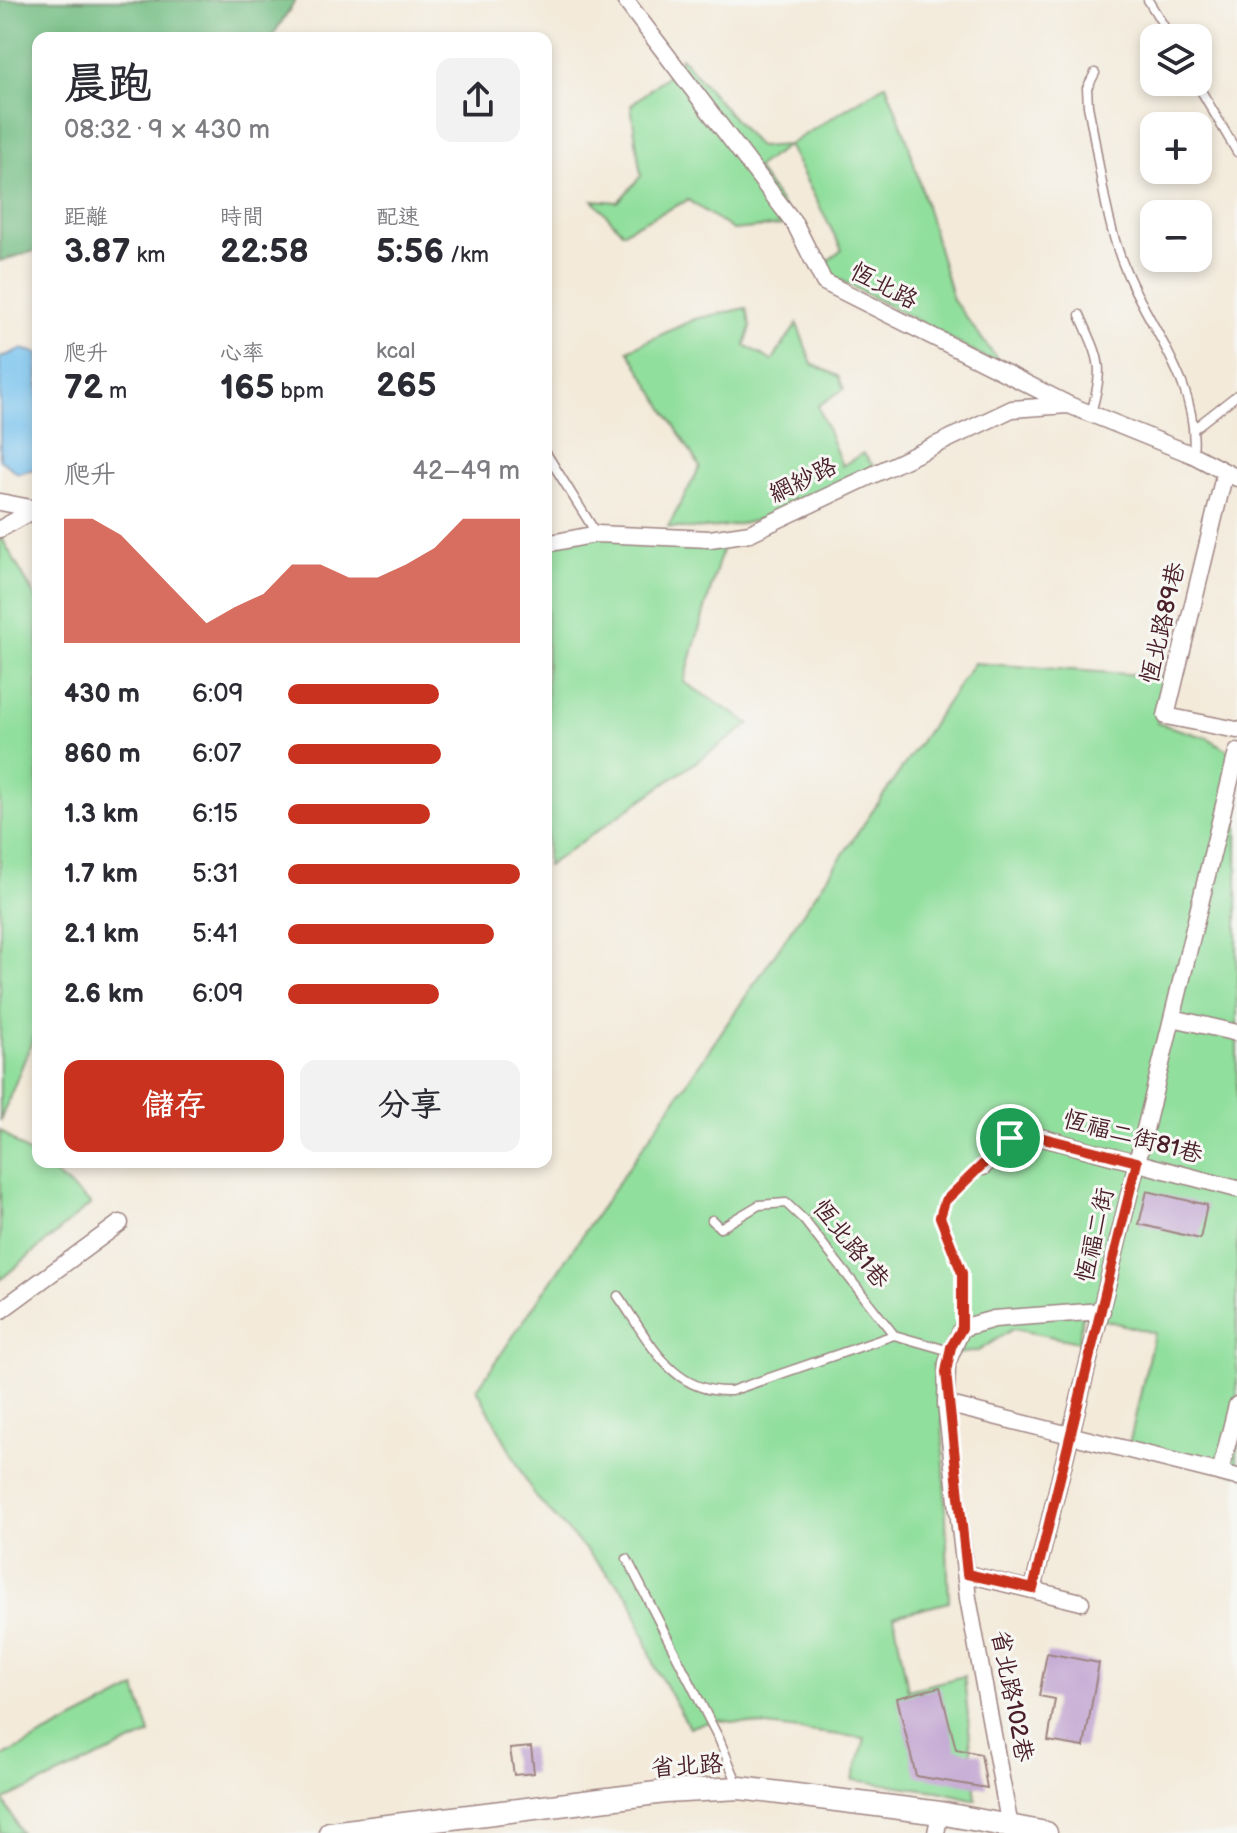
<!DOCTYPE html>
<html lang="zh-TW">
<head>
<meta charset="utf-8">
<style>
	:root { --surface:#fff; --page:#f2f2f3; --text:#2b2b33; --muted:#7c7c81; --accent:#c8321e }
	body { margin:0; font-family:"Balsamiq Sans","LXGW WenKai TC",sans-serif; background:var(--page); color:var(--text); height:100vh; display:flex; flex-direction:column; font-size:30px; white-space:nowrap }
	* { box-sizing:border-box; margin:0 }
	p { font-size:26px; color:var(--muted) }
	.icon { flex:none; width:44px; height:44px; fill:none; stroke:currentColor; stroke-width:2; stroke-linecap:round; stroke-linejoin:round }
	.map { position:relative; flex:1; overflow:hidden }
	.panel { position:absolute; left:32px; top:32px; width:520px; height:1136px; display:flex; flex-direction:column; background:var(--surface); border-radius:16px; box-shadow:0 4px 12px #0003 }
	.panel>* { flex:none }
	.fabs { position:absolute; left:1140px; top:24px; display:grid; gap:16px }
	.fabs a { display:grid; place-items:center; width:72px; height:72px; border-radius:16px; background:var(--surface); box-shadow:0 4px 12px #0003; font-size:40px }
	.pin { position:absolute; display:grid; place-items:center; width:68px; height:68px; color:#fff; margin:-34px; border:4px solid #fff; border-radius:50%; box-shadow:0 2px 8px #0007 }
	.round { display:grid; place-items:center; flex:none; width:84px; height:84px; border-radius:16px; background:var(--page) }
	.head { display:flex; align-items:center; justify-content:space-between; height:136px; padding:0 32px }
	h1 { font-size:44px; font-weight:800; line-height:60px }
	.metrics { display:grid; grid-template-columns:repeat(3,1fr); gap:12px; height:136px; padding:8px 32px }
	.metrics div { display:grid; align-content:center }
	.metrics b { font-size:34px; font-weight:800 }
	.metrics small { font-size:22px; font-weight:400 }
	.metrics p { font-size:22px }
	.chart { height:224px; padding:16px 32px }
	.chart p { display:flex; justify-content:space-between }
	.chart svg { width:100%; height:144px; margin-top:8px; fill:var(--accent); opacity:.7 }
	.cta { display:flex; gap:16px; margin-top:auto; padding:16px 32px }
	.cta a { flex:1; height:92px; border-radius:16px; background:var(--accent); color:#fff; font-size:32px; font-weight:800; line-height:92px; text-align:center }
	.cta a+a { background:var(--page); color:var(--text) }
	ul { padding:0 32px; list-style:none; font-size:26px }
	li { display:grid; grid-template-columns:128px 96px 1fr; align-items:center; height:60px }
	li i { height:20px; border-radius:10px; background:var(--accent) }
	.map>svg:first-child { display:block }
	.green { fill:#91df9d; stroke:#6e7f64; stroke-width:2 }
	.forest { fill:#74be84; stroke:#5f6e58; stroke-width:2 }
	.water { fill:#74c1ee; stroke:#5f708c; stroke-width:2 }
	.building { fill:#c1a4d1 }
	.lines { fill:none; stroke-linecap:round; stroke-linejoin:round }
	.lane-casing { stroke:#9e8482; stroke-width:11 }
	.street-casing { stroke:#9e8482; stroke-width:19 }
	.secondary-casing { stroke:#9e8482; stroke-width:25 }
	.lane { stroke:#fff; stroke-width:8 }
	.street { stroke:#fff; stroke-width:16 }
	.secondary { stroke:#fff; stroke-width:22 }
	.route-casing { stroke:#fff; stroke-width:16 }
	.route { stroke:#c8321e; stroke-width:10 }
	.labels { text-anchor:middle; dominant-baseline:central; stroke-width:6; stroke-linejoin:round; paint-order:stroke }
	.street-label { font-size:24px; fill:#4a1f2b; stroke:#f6f6f2 }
</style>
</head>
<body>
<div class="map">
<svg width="1237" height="1833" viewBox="0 0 1237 1833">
	<rect width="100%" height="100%" fill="#f6f6f2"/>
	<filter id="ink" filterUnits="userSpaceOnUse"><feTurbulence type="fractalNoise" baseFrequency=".0125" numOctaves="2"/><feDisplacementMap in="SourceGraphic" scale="16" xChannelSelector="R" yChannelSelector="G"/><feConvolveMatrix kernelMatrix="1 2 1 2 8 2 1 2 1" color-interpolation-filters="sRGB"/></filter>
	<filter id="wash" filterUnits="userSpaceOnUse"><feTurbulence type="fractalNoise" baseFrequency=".006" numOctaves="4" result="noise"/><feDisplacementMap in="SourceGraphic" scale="32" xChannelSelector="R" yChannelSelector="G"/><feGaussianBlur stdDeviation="1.8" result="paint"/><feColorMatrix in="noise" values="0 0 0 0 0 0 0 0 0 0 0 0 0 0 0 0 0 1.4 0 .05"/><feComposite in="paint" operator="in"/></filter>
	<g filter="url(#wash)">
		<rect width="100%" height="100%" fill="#f3eada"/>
		<path class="green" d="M681 57 758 147 788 145 886 84 907 139 953 300 1003 367 818 268 842 250 788 145 756 168 795 224 733 230 688 200 622 232 593 200 618 202 641 176 631 105 675 69Z
			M746 308 751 327 745 345 772 361 797 324 812 364 838 376 844 389 818 406 842 466 863 453 874 467C800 503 754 536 668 527L700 467 628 350 695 319Z
			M597 534 722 550 684 682 750 724 547 866 546 538Z
			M0 535 38 602V1026L0 1121Z
			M974 663 1168 677 1157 723 1208 738 1237 756V1474L1129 1445 1154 1333 1082 1314 1079 1342 1013 1329 978 1351 940 1356 949 1602 894 1616 908 1690 964 1676 976 1800 938 1791 853 1780 865 1738 718 1720 689 1727 656 1669 630 1597 534 1495 477 1389Z
			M0 1130 91 1204 0 1280Z
			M136 1688 150 1734 4 1800 21 1833H0V1758Z"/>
		<path class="forest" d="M0 0H296L271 38H38V250L0 261Z"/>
		<path class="water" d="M21 349 38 353V468L18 473 0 460V358Z"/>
		<g id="blocks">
			<path class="building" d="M1147 1191 1207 1205 1200 1239 1139 1224Z
				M1047 1653 1099 1663 1084 1747 1048 1741 1055 1699 1039 1696Z
				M940 1687 956 1749 981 1754 987 1788 916 1776 897 1698Z
				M531 1747 534 1773 514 1775 510 1749Z"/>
		</g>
	</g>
	<g filter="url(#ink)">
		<use href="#blocks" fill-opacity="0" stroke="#9e8482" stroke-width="2"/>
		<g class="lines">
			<g class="lane-casing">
				<path id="lane" d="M1148 0 1171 38
					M1095 73 1087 88 1088 106C1098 153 1103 205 1118 250 1140 319 1201 379 1193 454
					M1196 82 1237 152
					M1080 315C1100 361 1105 364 1091 413
					M1196 427 1237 395
					M546 453 596 533
					M712 1220 720 1228 759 1205 786 1203 804 1220 894 1335 950 1351
					M618 1296C649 1339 670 1394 731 1391L894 1335
					M962 1328C962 1310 966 1288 961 1271 943 1204 921 1222 983 1167
					M627 1559 719 1739 739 1787"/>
			</g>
			<g class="street-casing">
				<path id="street" d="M625 0 795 224 824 282 1069 405 1193 455 1237 478
					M1225 472 1166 716 1237 730
					M0 502 36 509
					M0 529 38 508
					M546 544 597 534 710 539 750 533 1012 409 1067 405
					M1173 1018 1237 1033
					M983 1167 1010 1138 1028 1134 1237 1189
					M0 1311 120 1223
					M946 1404 1237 1477
					M1220 1473 1237 1405
					M967 1574 1081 1602
					M1033 1589 1237 752
					M1010 1827 968 1598 946 1404 947 1363 962 1328 994 1319 1102 1311
					M936 1833 940 1813"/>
			</g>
			<g class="secondary-casing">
				<path id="secondary" d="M330 1833 665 1792 740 1788 940 1813 1046 1833"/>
			</g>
			<use href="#lane" class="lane"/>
			<use href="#street" class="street"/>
			<use href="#secondary" class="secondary"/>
		</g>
	</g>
	<g class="lines" filter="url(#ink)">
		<g class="route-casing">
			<path id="route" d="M1028 1134 1137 1162 1033 1589 967 1574 946 1372 951 1347 962 1328V1273L940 1217 945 1201 1010 1138Z"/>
		</g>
		<use href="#route" class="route"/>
	</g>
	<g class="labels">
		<g class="street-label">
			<text transform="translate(884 286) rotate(27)">恆北路</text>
			<text transform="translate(803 480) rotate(-26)">網紗路</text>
			<text transform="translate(1163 623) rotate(-77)">恆北路89巷</text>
			<text transform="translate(1133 1137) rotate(15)">恆福二街81巷</text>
			<text transform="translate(1095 1235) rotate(-77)">恆福二街</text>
			<text transform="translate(851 1244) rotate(51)">恆北路1巷</text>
			<text transform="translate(1012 1696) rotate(79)">省北路102巷</text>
			<text transform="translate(687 1766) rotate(-4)">省北路</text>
		</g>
	</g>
</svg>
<div class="fabs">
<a><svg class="icon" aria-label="layers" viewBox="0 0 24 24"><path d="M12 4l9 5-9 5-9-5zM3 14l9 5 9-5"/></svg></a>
<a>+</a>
<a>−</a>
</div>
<div class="pin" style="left:1010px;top:1138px;background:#1e9e55"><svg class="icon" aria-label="arrive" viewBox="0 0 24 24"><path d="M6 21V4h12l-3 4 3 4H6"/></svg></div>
<section class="panel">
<div class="head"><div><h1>晨跑</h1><p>08:32 · 9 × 430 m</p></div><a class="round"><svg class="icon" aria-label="share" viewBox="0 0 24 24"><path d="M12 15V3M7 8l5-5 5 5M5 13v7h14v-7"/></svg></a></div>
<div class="metrics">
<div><p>距離</p><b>3.87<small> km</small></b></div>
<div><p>時間</p><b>22:58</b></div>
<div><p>配速</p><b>5:56<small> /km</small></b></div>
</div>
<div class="metrics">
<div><p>爬升</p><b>72<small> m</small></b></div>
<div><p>心率</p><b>165<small> bpm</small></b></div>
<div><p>kcal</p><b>265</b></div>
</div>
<div class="chart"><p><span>爬升</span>42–49 m</p>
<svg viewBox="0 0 160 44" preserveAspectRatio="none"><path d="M0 44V6L10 6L20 11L30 20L40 29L50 38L60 33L70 29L80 20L90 20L100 24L110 24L120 20L130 15L140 6L150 6L160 6V44z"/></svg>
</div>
<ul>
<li><b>430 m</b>6:09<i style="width:65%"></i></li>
<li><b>860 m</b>6:07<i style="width:66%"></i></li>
<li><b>1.3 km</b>6:15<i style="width:61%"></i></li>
<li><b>1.7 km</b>5:31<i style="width:100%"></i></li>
<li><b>2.1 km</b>5:41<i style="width:89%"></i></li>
<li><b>2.6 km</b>6:09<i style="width:65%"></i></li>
</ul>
<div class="cta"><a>儲存</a><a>分享</a></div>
</section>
</div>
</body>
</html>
